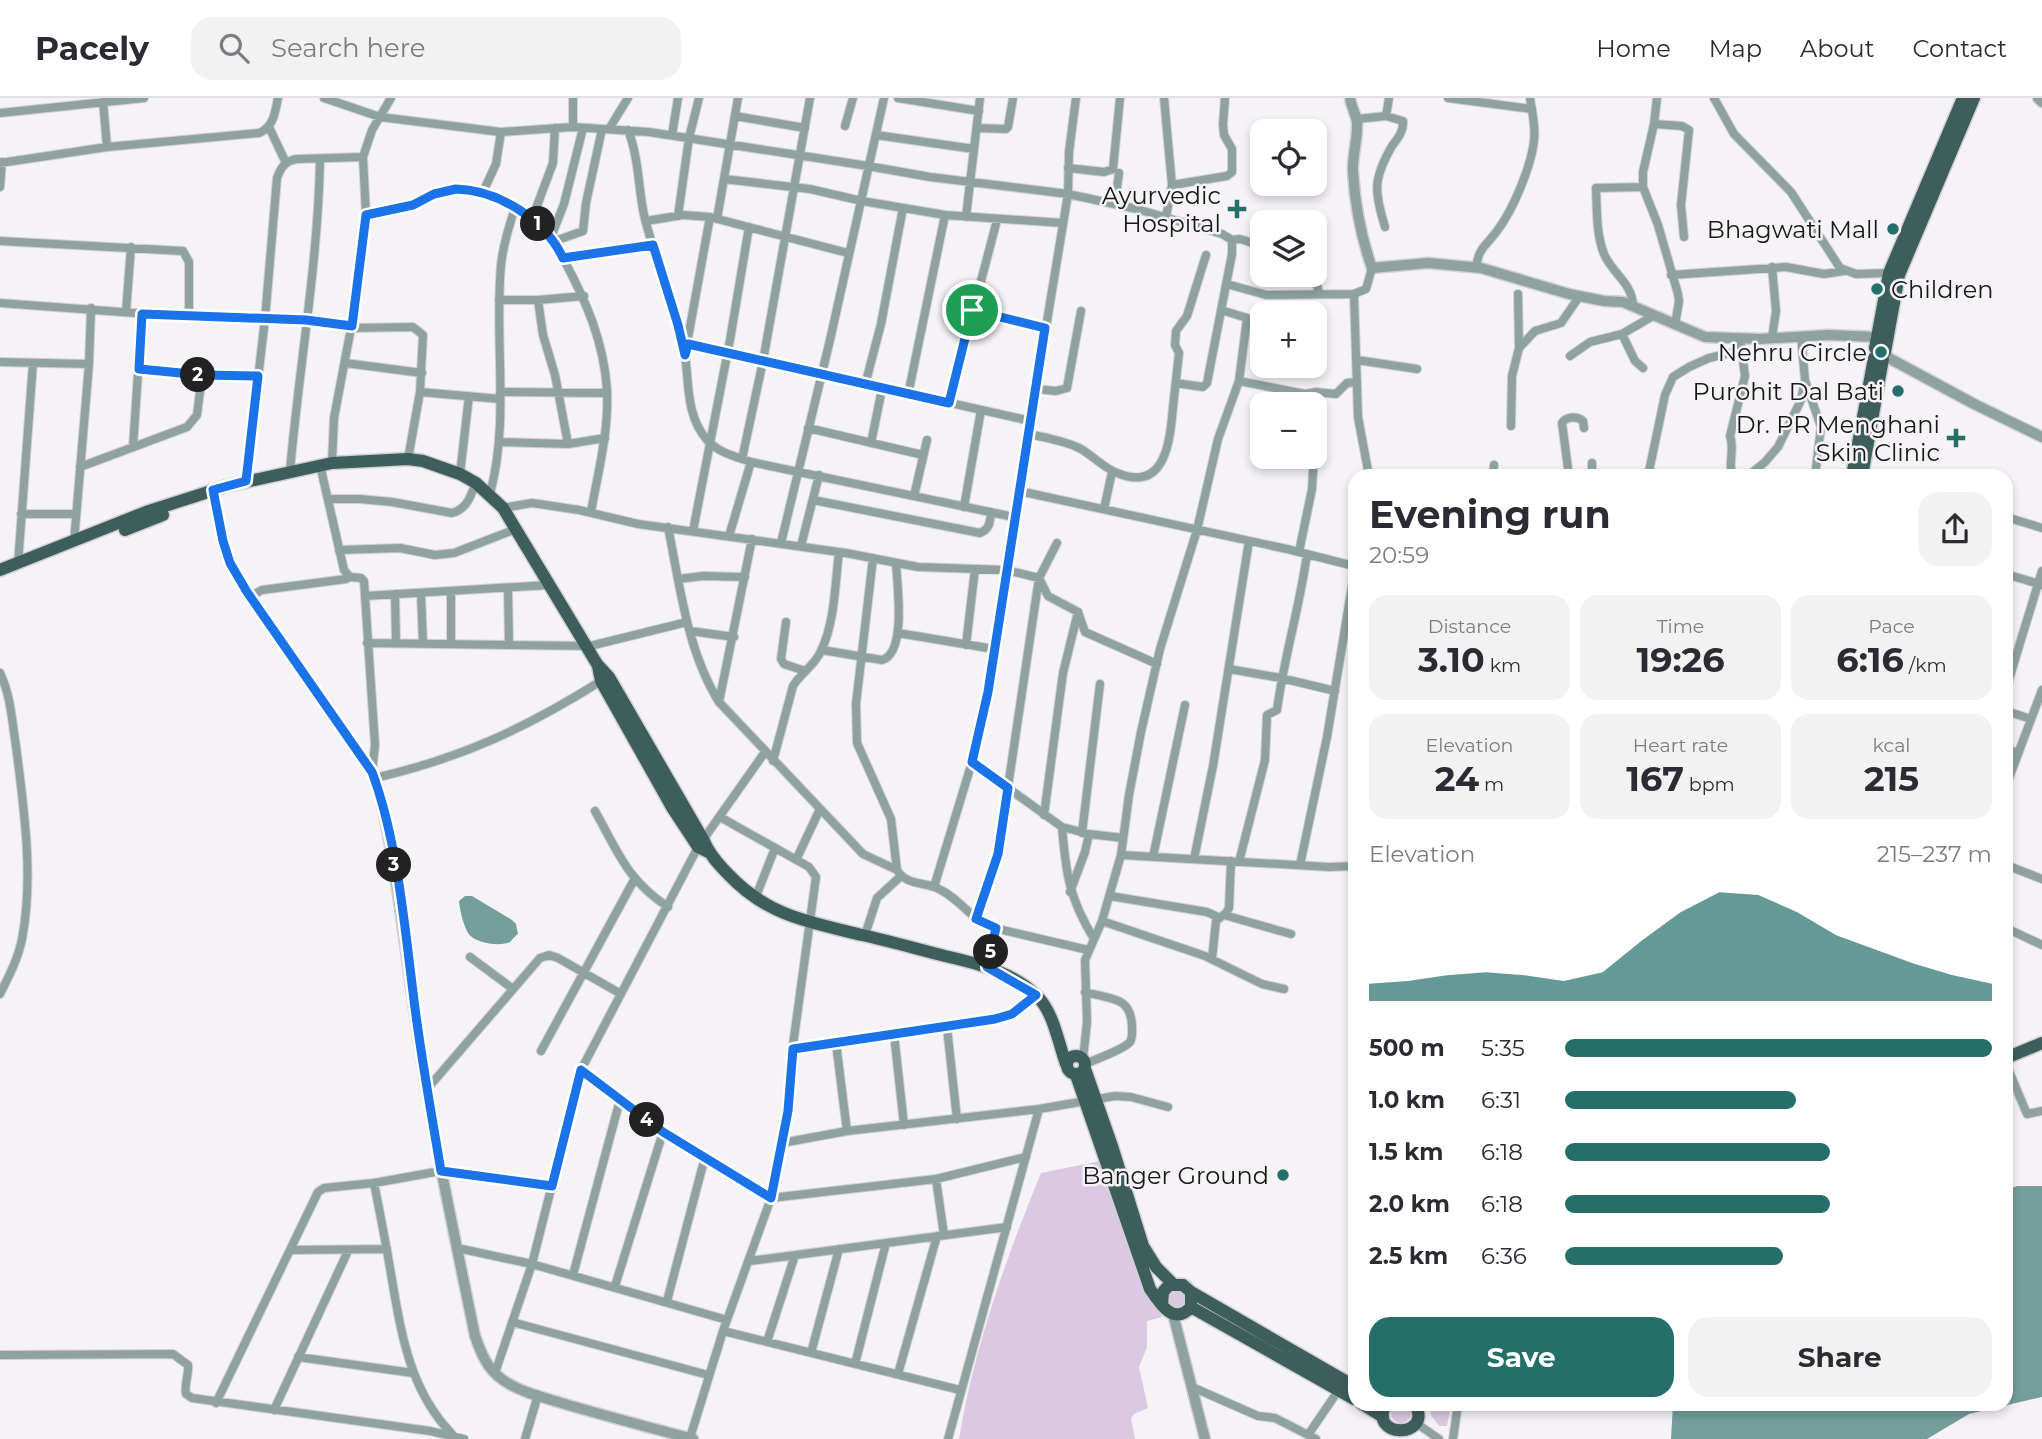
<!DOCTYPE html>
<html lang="en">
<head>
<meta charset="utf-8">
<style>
	:root { --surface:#fff; --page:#f2f2f3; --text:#2b2b33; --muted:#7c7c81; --line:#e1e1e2; --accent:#256f6b }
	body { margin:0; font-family:Montserrat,sans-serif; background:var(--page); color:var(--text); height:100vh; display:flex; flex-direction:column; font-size:26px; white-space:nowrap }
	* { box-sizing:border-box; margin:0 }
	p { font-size:23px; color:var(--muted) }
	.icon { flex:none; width:38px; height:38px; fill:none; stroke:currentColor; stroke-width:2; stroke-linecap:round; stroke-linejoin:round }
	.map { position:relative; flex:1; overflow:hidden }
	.sheet { position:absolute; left:1348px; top:371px; width:665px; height:942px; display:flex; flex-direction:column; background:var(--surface); border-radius:21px; box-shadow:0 4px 10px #0003 }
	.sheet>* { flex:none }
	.controls { position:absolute; left:1250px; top:21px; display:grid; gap:14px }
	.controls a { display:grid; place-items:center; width:77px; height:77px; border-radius:14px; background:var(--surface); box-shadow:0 4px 10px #0003; font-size:35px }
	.pin { position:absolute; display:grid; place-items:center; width:60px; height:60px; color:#fff; margin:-30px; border:4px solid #fff; border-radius:50%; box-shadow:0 2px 7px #0007 }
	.km { position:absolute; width:35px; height:35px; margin:-18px; border-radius:50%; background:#222; color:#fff; font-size:19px; line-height:35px; text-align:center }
	.round { display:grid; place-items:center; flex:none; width:74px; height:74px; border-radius:21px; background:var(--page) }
	.summary { display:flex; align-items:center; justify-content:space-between; height:119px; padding:0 21px }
	h1 { font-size:38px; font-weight:700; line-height:52px }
	.figures { display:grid; grid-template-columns:repeat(3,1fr); gap:10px; height:119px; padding:7px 21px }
	.figures div { display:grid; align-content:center; border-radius:18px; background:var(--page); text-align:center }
	.figures b { font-size:35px; font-weight:700 }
	.figures small { font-size:19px; font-weight:400 }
	.figures p { font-size:19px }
	.chart { height:196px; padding:14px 21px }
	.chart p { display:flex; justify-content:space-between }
	.chart svg { width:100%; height:126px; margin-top:7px; fill:var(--accent); opacity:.7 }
	.primary-button { display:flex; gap:14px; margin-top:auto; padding:14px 21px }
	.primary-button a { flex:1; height:80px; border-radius:21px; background:var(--accent); color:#fff; font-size:28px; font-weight:700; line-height:80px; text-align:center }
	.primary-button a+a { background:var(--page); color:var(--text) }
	ul { padding:0 21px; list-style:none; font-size:23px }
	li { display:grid; grid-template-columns:112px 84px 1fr; align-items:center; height:52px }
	li i { height:18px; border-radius:9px; background:var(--accent) }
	header { display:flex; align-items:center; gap:42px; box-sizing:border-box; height:98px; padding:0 35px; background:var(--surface); border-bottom:2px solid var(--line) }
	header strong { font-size:33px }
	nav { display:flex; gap:38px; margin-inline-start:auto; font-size:24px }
	.search { width:490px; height:63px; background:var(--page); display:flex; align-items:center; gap:18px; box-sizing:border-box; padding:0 24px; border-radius:21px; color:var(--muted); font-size:26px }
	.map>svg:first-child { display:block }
	.green { fill:#dbc9e3 }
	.water { fill:#759e9b }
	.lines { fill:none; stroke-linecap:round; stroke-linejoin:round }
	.minor-casing { stroke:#d2d0d2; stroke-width:10 }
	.tertiary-casing { stroke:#d2d0d2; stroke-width:13 }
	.primary-casing { stroke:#d2d0d2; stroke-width:15 }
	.minor { stroke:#90a2a0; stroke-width:8 }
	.tertiary { stroke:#90a2a0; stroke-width:10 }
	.primary { stroke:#3e5e5c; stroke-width:12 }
	.route-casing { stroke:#fff; stroke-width:14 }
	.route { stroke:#1a73e8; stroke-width:9 }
	.poi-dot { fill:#256f6b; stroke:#f5f3f6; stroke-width:2.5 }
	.labels { text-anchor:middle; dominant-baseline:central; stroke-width:5; stroke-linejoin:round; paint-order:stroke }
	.poi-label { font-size:24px; fill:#181718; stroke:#f5f3f6; text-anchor:end }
</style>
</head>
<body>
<header>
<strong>Pacely</strong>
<div class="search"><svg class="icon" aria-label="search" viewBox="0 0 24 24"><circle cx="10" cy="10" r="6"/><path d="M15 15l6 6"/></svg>Search here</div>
<nav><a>Home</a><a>Map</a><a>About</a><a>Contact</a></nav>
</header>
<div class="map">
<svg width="2042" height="1341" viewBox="0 0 2042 1341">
	<rect width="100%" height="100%" fill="#f5f3f6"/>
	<path class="green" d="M1105 1062 1162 1219 1147 1223V1249L1139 1269 1148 1310 1134 1316 1131 1321 1135 1341H959C974 1250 1006 1160 1041 1075Z
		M1167 1201a9 9 0 1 1 18 0a9 9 0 1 1-18 0Z
		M1391 1315a10 10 0 1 1 20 0a10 10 0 1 1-20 0Z
		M1431 1306H1451L1447 1328H1439L1431 1317Z"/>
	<path class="water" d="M465 798H472L512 822 516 826 518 836C516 837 511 843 510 844 500 849 474 845 468 835 463 826 460 813 459 803Z
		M2017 1088H2042V1299L1969 1316 1927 1341H1671L1673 1306H2006V1092Z"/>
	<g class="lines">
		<g class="minor-casing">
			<path id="minor" d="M324 0 380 19 501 34 573 29 649 34 868 68 930 79 1068 96 1137 111 1222 136 1232 142V156L1207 285 1203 289 1176 285
				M573 0V29
				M898 0 979 13
				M1164 0 1172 87 1166 119
				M1448 0 1532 11
				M1657 0 1654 26 1643 74V89L1658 127 1678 196 1679 203 1675 227
				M1714 0 1734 36 1791 94 1840 170 1856 176 1889 175
				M103 3 107 49
				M0 15 144 0
				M735 18 805 30
				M1386 18 1389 0
				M1357 21 1386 18 1403 23C1404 33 1398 40 1392 48 1373 81 1374 93 1385 129
				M1654 26 1682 28 1689 32 1681 107 1684 139
				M845 28 853 0
				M269 29 286 65
				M977 30 1006 31 1008 29 1013 0
				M609 31 628 0
				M628 32C639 60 638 88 644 117 654 159 672 199 682 240 691 274 682 315 708 343 719 355 737 359 751 364L1014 419
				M672 37 678 0
				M876 37 974 51
				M0 65 107 49 259 35C274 29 275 14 278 0
				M1068 70 1104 74 1113 71 1120 0
				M724 81 810 91 862 103 945 117 1063 125
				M1172 87 1227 78 1232 74V51L1224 37 1223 27 1225 0
				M0 89 2 64
				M483 94 496 66 501 34
				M1115 105 1119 75
				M366 117C381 114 399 113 413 107 433 100 446 88 468 91 495 95 539 120 554 142 558 148 560 155 564 162 586 203 604 244 607 292 609 334 598 374 591 414
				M678 118 689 40 699 0
				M966 119 980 0
				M532 121 553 65 555 30
				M717 121 738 0
				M646 123 683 117 710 119 848 155
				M551 139 564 106 583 30
				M1232 142 1240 141 1262 148
				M0 143 183 153 189 164V219
				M555 143 583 133 586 105 602 31
				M563 160 653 147
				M1476 169C1479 149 1486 148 1497 133 1513 112 1531 69 1534 43 1536 29 1532 14 1530 0
				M1772 169 1776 213 1772 240
				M1314 175 1319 195
				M1671 177 1786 169 1824 176 1844 173
				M1227 186 1266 197 1354 196 1366 191 1372 170
				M1354 196 1358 319 1369 378
				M1518 196 1519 250
				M499 202H538L584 198
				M538 202 543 237 555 277 568 346
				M0 205 189 219 306 222 352 227
				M1633 207C1632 185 1612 175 1604 156 1596 136 1597 111 1596 90L1643 89
				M972 212 1045 230
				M126 214 131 149
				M351 230 413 229 423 237 420 294 408 361
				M1622 236 1635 263 1643 270
				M687 246 1031 323
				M686 251 710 119
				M1570 258 1590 244 1622 236 1653 218
				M1357 262 1417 271
				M0 264 89 266 74 444
				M345 265 422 275
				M89 266 91 210
				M139 271 202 277 258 278
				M1239 283 1305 296 1316 294 1336 296 1347 285 1357 284
				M1806 285 1821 329 1815 378
				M865 287 881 226 903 110
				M1036 291 1056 293 1067 290 1081 213
				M420 294 500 301
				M500 294 607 295
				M908 297 945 117
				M949 305 997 122
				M1511 328 1512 278 1519 250 1535 233 1561 225 1579 199
				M808 330 923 357
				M1029 336C1046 340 1066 343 1081 351 1093 358 1104 370 1117 375 1166 395 1170 342 1173 309 1175 291 1177 273 1179 255L1175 247 1176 233 1187 218 1206 157
				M499 344 568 346 605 340
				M871 345 882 291
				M133 349 142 216
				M742 361 763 263 810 0
				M332 365 334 320 351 230 366 117 363 59
				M1592 365V378
				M320 367 344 472 350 479 361 480 364 483 375 647 372 674
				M80 369 187 329 197 317 202 277
				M290 373C299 269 318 166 320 62
				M460 376 469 298
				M1493 378 1494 367
				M1569 378 1562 325C1566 318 1578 318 1583 323L1584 330
				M1648 378 1665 297 1673 279 1689 269 1709 260 1742 252
				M1732 378C1728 364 1735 351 1730 338L1745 278 1741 247
				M1748 378 1765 364 1778 349 1801 302 1805 282 1801 238
				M246 383 265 221 277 80C281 69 285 63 297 61L363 59 372 32 391 0
				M1019 393 1287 451 1354 468
				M490 396C510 322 494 243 501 167 503 147 509 128 515 110
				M914 398 927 342
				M328 401H360L392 404 452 415C467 411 470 399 476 385
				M813 402 980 435C990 431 990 424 991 414
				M964 409 981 312
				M503 410 532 405 579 412 638 426 846 455 918 469 1006 472 1039 480 1048 498 1078 514 1085 534 1157 566
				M1104 411 1112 374
				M21 416H76
				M2006 419 2042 430
				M668 429C680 488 687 553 719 604L863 756 897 772
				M693 433 730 242 749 129
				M729 438 751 364
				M781 445 830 242 884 0
				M801 448 819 377
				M339 452 400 450 435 457 454 455 516 431
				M1299 454 1312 391 1314 357
				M873 460 856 606 857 645 891 721 897 772C906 787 923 784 937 790 957 799 968 816 986 828L1088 852
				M18 466 33 265
				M2006 476 2042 487
				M678 481 703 478 745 479
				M508 490 509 547
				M421 495 423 546
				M395 496 396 545
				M251 498 262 492 346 481 350 479
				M365 498 549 487
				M786 524 781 561 784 566 805 573
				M690 533 734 539
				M898 535 994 551
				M367 545 590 548 687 524
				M451 546V493
				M966 547 975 471
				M822 552 882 562C907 555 897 486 896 465
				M1229 571 1281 580 1335 593
				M0 575C11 598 12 624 16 648 24 711 34 779 22 841 18 861 9 878 0 896
				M2006 591 2042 473
				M719 604 752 441
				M2006 613 2031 621
				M2006 651 2018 655
				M773 663 793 588C801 575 815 567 821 553 835 524 835 486 839 454
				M972 664 1062 729 1089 736 1123 740
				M375 680C462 660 526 630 601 583
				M2006 688 2042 592
				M595 713C618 754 627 782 668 809
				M1044 717 1063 575 1078 514
				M1062 729C1066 776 1069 800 1094 841
				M1082 735 1100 586
				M1121 757 1329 769 1354 768
				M1153 759 1185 607
				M1194 761 1213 668 1249 443
				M796 762 820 711
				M1239 764 1265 662 1267 617 1277 612C1284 559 1300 508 1307 456
				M1300 767 1327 639 1354 476
				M2006 767 2042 781
				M934 789 972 664 988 594 1006 472 1068 96 1069 54 1076 0
				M1070 794 1085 754 1089 736
				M1110 798 1207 814 1218 819
				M755 801 775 750
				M1224 817 1291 836
				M976 821 998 756 1039 480 1057 445
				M1102 823 1205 858 1262 886 1284 891
				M2006 830 2042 847
				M865 837 877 800 901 778
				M470 859 513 891
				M1212 861 1216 823 1226 815 1229 810 1231 763
				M987 869 996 830
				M1085 894C1110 901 1131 898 1132 928 1132 933 1133 939 1130 944 1123 952 1096 961 1085 966
				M947 930 957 1021
				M894 936 904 1027
				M793 951 995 921 1012 916 1036 897
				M541 953 634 782
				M1083 961 1087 924 1085 862 1102 823 1121 757 1129 697 1141 634 1160 551 1197 432 1218 341 1239 283 1247 220 1221 212
				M2006 966 2027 1016 2042 1013
				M581 972 663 1034 771 1100 936 1081 1026 1059
				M427 991 540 860 549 857 558 860 621 896
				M847 1033 1039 1011 1115 998 1131 999 1168 1009
				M782 1045 847 1033 836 945
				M936 1081 944 1137
				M374 1085C380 1115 386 1146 391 1176 401 1234 409 1292 452 1336
				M457 1150 532 1166 727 1222
				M291 1152 387 1151
				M750 1163 1007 1129
				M573 1177 620 1002
				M615 1188 663 1034
				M667 1203 705 1059
				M512 1224 708 1277
				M723 1233 960 1292
				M767 1244 795 1157
				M811 1255 839 1151
				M0 1257 173 1256 188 1267C189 1277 184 1286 186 1296L192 1300 430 1333 464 1341
				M298 1259 413 1275
				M855 1266 886 1145
				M495 1275 532 1166 581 972 698 749 765 654
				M898 1276 937 1138
				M1192 1289 1258 1318 1275 1320 1316 1341
				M216 1305 318 1094 324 1090 374 1085 441 1073 552 1088
				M274 1312 348 1153
				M1416 1325 1439 1341
				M1308 1337 1340 1290
				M690 1340 723 1233 771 1100 787 1013 793 947 816 779 809 769 720 719
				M525 1341 538 1297
				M948 1341 1039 1011
				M1453 1341 1458 1306"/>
		</g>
		<g class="tertiary-casing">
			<path id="tertiary" d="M1350 0C1351 8 1357 19 1357 25 1358 41 1352 58 1353 74 1355 107 1361 139 1372 170L1428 165 1481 170 1569 196 1604 203 1623 204 1705 239 1760 241 1828 237 1877 239
				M2038 0 2042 4
				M1885 258 1976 307 2042 339
				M213 392 223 443 230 465 247 494 372 674 379 692C398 776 406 860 419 944 434 1043 455 1140 475 1238 481 1255 487 1271 503 1282 521 1295 547 1300 568 1307 610 1319 651 1330 693 1341
				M1173 1216 1205 1341"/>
		</g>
		<g class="primary-casing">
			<path id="primary" d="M1875 250 1889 175 1963 0
				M1885 254 1899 177 1974 0
				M1852 378 1874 260
				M1862 378 1883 261
				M125 432 163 417
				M0 472 146 414 227 388 332 365 408 361 423 363 460 376 476 385 503 410 597 566 609 579 704 743C709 756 718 766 729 777 768 818 809 824 862 837 890 843 917 851 945 858 976 865 1013 874 1037 898 1054 915 1058 944 1066 966
				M598 568 601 583 673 711 698 749 708 754
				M1067 967a9 9 0 1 1 18 0a9 9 0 1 1-18 0Z
				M2006 960 2042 945
				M1085 971 1112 1048 1143 1148 1156 1169 1173 1186
				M1076 977 1150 1191C1160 1206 1174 1228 1191 1209V1194L1183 1187H1169L1163 1194 1162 1207
				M1191 1194 1354 1288
				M1191 1209 1354 1301
				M1362 1306 1383 1319
				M1386 1306C1367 1341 1434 1341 1415 1306"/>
		</g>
		<use href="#minor" class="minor"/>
		<use href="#tertiary" class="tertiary"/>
		<use href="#primary" class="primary"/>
	</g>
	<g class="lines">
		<g class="route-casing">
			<path id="route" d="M456 91C499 92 545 122 563 160L653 147 678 227 685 257 688 246 949 305 972 212 1045 230 988 594 972 664 1008 690 998 756 976 821 996 830 987 869 1036 897 1012 916 995 921 793 951 788 1013 771 1100 663 1034 581 972 552 1088 441 1073C431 1013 420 954 413 894 404 823 397 741 372 674L247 494 230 465 223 443 213 392 246 383 258 278 202 277 139 271 142 216 306 222 352 228 366 117 413 107 434 96Z"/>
		</g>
		<use href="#route" class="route"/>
	</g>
	<g class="poi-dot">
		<path d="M1233.5 100.5h7v7h7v7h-7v7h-7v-7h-7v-7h7z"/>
		<circle cx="1893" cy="131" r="7"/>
		<circle cx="1877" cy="191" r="7"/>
		<circle cx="1881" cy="254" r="7"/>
		<circle cx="1898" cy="293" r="7"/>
		<path d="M1952.5 329.5h7v7h7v7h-7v7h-7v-7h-7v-7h7z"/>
		<circle cx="1283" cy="1077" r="7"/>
	</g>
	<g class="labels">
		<g class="poi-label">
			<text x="1221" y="97">Ayurvedic<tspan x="1221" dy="28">Hospital</tspan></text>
			<text x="1879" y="131">Bhagwati Mall</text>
			<text x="1891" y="191" text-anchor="start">Children</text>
			<text x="1867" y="254">Nehru Circle</text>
			<text x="1884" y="293">Purohit Dal Bati</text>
			<text x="1940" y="326">Dr. PR Menghani<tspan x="1940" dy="28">Skin Clinic</tspan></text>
			<text x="1269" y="1077">Banger Ground</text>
		</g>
	</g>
</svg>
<div class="controls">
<a><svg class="icon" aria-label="locate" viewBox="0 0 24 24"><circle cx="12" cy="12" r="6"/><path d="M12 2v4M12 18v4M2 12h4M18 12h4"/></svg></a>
<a><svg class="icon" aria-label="layers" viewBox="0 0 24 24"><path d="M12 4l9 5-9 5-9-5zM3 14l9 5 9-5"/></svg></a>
<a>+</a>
<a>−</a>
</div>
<div class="pin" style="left:972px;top:212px;background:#1e9e55"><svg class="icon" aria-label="arrive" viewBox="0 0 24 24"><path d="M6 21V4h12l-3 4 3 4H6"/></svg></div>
<b class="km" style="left:538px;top:126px">1</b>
<b class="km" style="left:198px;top:277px">2</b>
<b class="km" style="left:394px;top:767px">3</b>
<b class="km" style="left:647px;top:1022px">4</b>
<b class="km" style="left:991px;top:854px">5</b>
<section class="sheet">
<div class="summary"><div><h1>Evening run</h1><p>20:59</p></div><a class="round"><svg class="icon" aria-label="share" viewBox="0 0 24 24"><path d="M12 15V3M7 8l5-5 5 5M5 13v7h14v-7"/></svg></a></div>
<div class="figures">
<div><p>Distance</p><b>3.10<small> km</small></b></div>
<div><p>Time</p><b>19:26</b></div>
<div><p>Pace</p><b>6:16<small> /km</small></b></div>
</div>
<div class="figures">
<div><p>Elevation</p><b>24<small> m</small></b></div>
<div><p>Heart rate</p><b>167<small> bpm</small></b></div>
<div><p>kcal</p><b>215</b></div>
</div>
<div class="chart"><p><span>Elevation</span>215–237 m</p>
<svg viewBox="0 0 160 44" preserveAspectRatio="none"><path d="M0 44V38L10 37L20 35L30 34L40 35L50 37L60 34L70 23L80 13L90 6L100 7L110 13L120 21L130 26L140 31L150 35L160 38V44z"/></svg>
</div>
<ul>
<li><b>500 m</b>5:35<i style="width:100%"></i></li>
<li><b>1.0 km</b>6:31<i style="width:54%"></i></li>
<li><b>1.5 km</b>6:18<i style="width:62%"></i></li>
<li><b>2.0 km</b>6:18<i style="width:62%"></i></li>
<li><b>2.5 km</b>6:36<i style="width:51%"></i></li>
</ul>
<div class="primary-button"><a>Save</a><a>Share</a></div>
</section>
</div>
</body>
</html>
